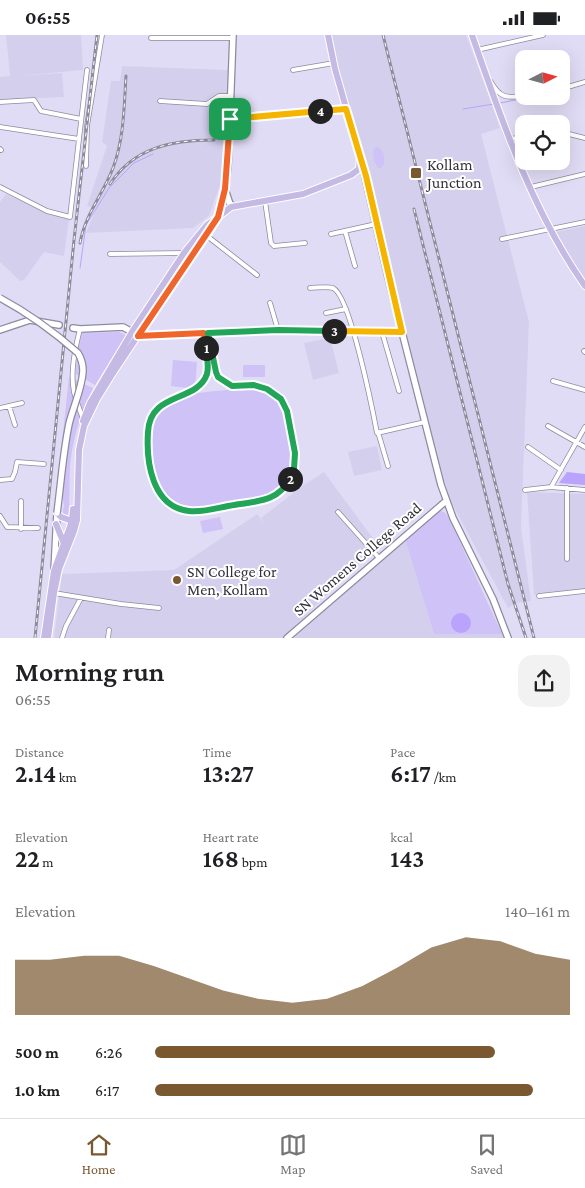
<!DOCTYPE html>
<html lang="en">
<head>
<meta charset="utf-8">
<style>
	:root { --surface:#fff; --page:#f2f2f2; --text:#202124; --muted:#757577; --line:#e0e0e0; --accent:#7a5830 }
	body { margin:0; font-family:"Crimson Pro",serif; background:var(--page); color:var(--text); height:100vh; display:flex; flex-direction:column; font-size:19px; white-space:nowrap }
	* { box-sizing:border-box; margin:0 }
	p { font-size:16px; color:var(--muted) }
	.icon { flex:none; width:28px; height:28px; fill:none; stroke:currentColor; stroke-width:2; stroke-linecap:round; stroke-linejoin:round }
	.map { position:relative; height:603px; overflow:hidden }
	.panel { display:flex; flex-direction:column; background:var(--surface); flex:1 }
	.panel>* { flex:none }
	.needle { width:32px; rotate:84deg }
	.fabs { position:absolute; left:515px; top:15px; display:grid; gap:10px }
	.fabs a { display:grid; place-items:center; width:55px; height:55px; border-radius:10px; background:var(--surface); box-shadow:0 5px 20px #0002; font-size:25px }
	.pin { position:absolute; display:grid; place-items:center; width:42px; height:42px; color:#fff; margin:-21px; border-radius:10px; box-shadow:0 2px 8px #0006 }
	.km { position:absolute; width:25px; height:25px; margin:-12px; border-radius:50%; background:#222; color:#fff; font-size:14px; line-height:25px; text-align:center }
	.round { display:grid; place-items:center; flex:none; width:52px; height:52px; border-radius:15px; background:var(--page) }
	.summary { display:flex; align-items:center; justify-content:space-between; height:85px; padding:0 15px }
	h1 { font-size:28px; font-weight:600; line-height:38px }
	.figures { display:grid; grid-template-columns:repeat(3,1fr); gap:8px; height:85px; padding:5px 15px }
	.figures div { display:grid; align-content:center }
	.figures b { font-size:25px; font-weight:600 }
	.figures small { font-size:14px; font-weight:400 }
	.figures p { font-size:14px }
	.chart { height:140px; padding:10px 15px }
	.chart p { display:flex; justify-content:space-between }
	.chart svg { width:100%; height:90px; margin-top:5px; fill:var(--accent); opacity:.7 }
	ul { padding:0 15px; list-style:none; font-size:16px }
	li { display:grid; grid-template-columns:80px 60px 1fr; align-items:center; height:38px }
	li i { height:12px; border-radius:6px; background:var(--accent) }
	.status { display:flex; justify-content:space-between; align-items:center; height:35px; padding:0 25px; background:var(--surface); direction:ltr }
	.status svg { height:14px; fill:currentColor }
	.tab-bar { display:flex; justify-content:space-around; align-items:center; height:70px; border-top:1px solid var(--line); background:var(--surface); font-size:14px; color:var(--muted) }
	.tab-bar a { display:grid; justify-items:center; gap:2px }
	.tab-bar .selected { color:var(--accent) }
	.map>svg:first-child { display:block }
	.built { fill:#d5cfee }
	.green { fill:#cec2f7 }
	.water { fill:#baa3fd }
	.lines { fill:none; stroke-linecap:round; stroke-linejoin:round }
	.stream { stroke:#baa3fd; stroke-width:1 }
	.street-casing { stroke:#8e8aa0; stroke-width:5.5 }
	.secondary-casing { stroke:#8e8aa0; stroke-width:8 }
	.primary-casing { stroke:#fff; stroke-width:8 }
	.street { stroke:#fff; stroke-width:4 }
	.secondary { stroke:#fff; stroke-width:5.5 }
	.primary { stroke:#c4bae3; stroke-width:6 }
	.rail-casing { stroke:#8e8b9d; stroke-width:3 }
	.rail { stroke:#fff; stroke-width:1; stroke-dasharray:4; stroke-linecap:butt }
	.secondary-bridge-casing { stroke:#8e8aa0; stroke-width:8; stroke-linecap:butt }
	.secondary-bridge { stroke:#fff; stroke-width:5.5 }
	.split-1-casing { stroke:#fff; stroke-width:10 }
	.split-2-casing { stroke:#fff; stroke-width:10 }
	.split-3-casing { stroke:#fff; stroke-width:10 }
	.split-4-casing { stroke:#fff; stroke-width:10 }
	.split-5-casing { stroke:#fff; stroke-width:10 }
	.split-1 { stroke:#f0652b; stroke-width:6 }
	.split-2 { stroke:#22a559; stroke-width:6 }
	.split-3 { stroke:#22a559; stroke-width:6 }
	.split-4 { stroke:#f5b400; stroke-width:6 }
	.split-5 { stroke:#f5b400; stroke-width:6 }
	.poi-dot { fill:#7a5830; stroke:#fff; stroke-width:2 }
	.labels { text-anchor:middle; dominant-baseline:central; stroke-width:4; stroke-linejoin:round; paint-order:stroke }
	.poi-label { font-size:16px; fill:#32303a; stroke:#fff; text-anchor:start }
	.street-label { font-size:16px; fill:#32303a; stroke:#fff }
</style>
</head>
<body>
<div class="status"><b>06:55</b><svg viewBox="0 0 49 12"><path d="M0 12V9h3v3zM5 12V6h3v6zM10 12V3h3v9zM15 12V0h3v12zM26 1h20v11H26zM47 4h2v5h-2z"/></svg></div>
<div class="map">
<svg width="585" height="603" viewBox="0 0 585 603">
	<rect width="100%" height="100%" fill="#e1dcf5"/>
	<path class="built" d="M6 0H81L83 35 16 41 62 38 64 62 0 65V42L10 41Z
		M330 0H466L485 51 500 93 481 99 529 287 521 492 531 566 516 568 508 573 448 461 436 421 372 158 350 72 338 34Z
		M122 31 228 35 220 150 209 181 193 193 86 198 96 174 87 171 107 111 102 107 111 46H120Z
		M6 159 69 184 64 221 44 217 24 245 20 246 0 227V167Z
		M585 191V244H582L556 197Z
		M330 303 339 338 313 345 304 308Z
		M377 411 382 435 354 441 348 417Z
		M324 437 378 510 282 603H54L62 539 174 535 257 479 265 490 261 483 301 452Z
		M527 457 585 459V555L534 560Z
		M405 504 434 599H502L504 603H294Z"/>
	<path class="green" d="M376 112C384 114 385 122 384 129L381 133H378L374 126 373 116Z
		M119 297 126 300 95 350 76 339 77 319 82 298Z
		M173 325 197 327 195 354 171 351Z
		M243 330H265V342H243Z
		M69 342 93 353C81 378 72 405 70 432 69 450 70 466 68 484L62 480 64 471 62 456 57 454Z
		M247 353 261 355 270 360 276 365 284 376 291 425 288 444 282 453 264 465 188 475C179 472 170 469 165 462 153 449 146 404 151 388 153 382 160 373 165 369 184 356 224 356 247 353Z
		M438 475 444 477 448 481 502 599H434L405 504Z
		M220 482 223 494 203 498 200 486Z"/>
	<path class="water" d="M567 437 585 439V450L559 448Z
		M451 588a10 10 0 1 1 20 0a10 10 0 1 1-20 0Z"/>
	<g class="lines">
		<path class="stream" d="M561 56 572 53
			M500 68 536 61
			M463 74 494 69
			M80 233 86 190 109 153 134 128 153 119"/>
		<g class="street-casing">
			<path id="street" d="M151 3H233
				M477 15 543 0
				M293 35 334 28
				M491 47C500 63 506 63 524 61
				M561 54 585 47
				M160 66 207 69 219 61H231
				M0 67 34 65 41 76 81 84
				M230 84 346 74
				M0 92 79 104
				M561 97 585 103
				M510 104 524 102
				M0 114 1 115
				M86 131 87 91 102 0
				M0 152 47 176 70 182 87 35
				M531 152 585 139
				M265 166 271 208 274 211 305 208
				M345 196 355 231
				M331 199 376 189
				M207 201 257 240
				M502 204 585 187
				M110 219 184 218
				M310 253C316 253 327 251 333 253 350 260 373 377 377 398L425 387
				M270 268 278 295
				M326 278 346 274
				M80 294C75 314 70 337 74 357 76 366 80 375 83 384
				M382 297 399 356
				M204 298C205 310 211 328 207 339 201 355 187 356 174 363 149 374 143 402 149 427 153 446 157 461 174 471 178 474 184 475 189 476 201 478 267 466 278 460 282 457 288 450 290 445 298 431 295 415 292 401 289 389 288 374 281 365 273 354 257 349 244 350 240 350 236 352 232 351 226 350 218 343 215 337L208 298
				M137 301 280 295 402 297
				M584 316 585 317
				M553 346 585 355
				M9 371 15 390
				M0 373 22 368
				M548 391 585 412
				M378 397 388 431
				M528 412 561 435
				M0 445 12 444 15 437 17 427 44 429
				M551 452 585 392
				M567 453V524
				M525 455 551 452 585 455
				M338 477 379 523
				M0 481 7 492 38 493
				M21 494V466
				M54 558 121 569 159 573
				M539 561 585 556
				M62 603 66 591 81 563
				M108 603 109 595"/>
		</g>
		<g class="secondary-casing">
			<path id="secondary" d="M361 124 388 242 441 450 453 483 493 564 508 603
				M226 157 230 169 234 171
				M218 182 225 155 228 131 233 0
				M73 293 80 294 123 292 132 297
				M0 295 30 285 59 290
				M54 536 57 478
				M287 603 446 466"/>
		</g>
		<g class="primary-casing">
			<path id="primary" d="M472 0C502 86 532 176 585 251
				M83 386 90 368 132 297 184 218 207 190 215 184
				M57 478 61 482 72 486
				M56 489 65 511
				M44 603 54 536 72 486 73 474
				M48 603 54 558 59 534 74 496 77 485 79 415 84 391 97 364 113 338 182 234 209 198 218 182 231 172 303 159 351 140 359 134 360 122 335 34 328 0"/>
		</g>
		<use href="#street" class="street"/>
		<use href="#secondary" class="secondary"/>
		<use href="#primary" class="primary"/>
		<g class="rail-casing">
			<path id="rail" d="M383 0 534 603
				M110 149C134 112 173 105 214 105
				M414 174 508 549 526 603
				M80 208C85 180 103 159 113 133 124 104 124 72 126 41
				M35 603 74 205 97 0"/>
		</g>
		<use href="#rail" class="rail"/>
		<g class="secondary-bridge-casing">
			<path id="secondary-bridge" d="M0 263C28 278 54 297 78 318 81 323 83 330 83 336 82 354 73 372 69 389 63 418 61 448 57 478"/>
		</g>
		<use href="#secondary-bridge" class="secondary-bridge"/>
	</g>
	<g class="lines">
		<g class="split-1-casing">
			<path id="split-1" d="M206 313 204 298 138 301 218 182 225 154 230 84"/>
		</g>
		<g class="split-2-casing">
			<path id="split-2" d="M206 313C207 321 209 331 207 339 197 368 150 356 148 397 146 427 152 472 189 476 204 478 220 472 234 470 258 466 277 467 290 444"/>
		</g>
		<g class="split-3-casing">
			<path id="split-3" d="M290 444 294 434 295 418 287 376 281 364 267 354 254 350 232 351 218 342 216 337 208 298 278 295 334 296"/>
		</g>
		<g class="split-4-casing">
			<path id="split-4" d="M320 76 346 74 366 141 402 297 334 296"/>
		</g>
		<g class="split-5-casing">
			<path id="split-5" d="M230 84 320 76"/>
		</g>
		<use href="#split-1" class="split-1"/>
		<use href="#split-2" class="split-2"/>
		<use href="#split-3" class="split-3"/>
		<use href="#split-4" class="split-4"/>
		<use href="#split-5" class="split-5"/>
	</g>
	<g class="poi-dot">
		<rect x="410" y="132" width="12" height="12" rx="2.5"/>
		<circle cx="177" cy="545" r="5"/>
	</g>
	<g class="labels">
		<g class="poi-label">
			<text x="427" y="129">Kollam<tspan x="427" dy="18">Junction</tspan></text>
			<text x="187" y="536">SN College for<tspan x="187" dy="18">Men, Kollam</tspan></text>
		</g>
		<g class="street-label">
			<text transform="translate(357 524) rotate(-41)">SN Womens College Road</text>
		</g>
	</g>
</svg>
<div class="fabs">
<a><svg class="needle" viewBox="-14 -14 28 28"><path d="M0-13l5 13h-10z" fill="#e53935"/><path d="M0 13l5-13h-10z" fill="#757577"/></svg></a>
<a><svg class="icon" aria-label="locate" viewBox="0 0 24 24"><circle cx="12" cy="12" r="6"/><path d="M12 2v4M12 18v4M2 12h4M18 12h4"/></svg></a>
</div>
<div class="pin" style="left:230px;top:84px;background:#1e9e55"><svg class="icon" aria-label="arrive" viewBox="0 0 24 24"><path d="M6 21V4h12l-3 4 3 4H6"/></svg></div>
<b class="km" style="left:206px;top:313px">1</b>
<b class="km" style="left:290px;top:444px">2</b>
<b class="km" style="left:334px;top:296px">3</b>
<b class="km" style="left:320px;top:76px">4</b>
</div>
<section class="panel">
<div class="summary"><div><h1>Morning run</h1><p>06:55</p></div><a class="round"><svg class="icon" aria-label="share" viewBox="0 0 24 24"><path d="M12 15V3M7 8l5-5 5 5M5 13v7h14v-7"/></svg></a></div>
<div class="figures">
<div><p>Distance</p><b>2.14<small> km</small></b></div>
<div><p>Time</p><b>13:27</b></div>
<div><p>Pace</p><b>6:17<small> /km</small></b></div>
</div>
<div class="figures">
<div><p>Elevation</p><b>22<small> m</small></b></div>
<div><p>Heart rate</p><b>168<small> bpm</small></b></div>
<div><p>kcal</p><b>143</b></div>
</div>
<div class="chart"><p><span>Elevation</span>140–161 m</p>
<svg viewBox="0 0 160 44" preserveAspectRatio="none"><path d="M0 44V17L10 17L20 15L30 15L40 20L50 26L60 32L70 36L80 38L90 36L100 30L110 21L120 11L130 6L140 8L150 14L160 17V44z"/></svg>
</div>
<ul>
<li><b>500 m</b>6:26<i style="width:82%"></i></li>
<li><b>1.0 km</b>6:17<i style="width:91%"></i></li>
</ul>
</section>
<nav class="tab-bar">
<a class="selected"><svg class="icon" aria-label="home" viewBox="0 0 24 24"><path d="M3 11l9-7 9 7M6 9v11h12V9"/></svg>Home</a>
<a><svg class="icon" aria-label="map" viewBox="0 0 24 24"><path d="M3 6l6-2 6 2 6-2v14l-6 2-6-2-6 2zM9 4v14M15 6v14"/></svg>Map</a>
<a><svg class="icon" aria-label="saved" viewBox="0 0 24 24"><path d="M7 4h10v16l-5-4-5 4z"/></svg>Saved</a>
</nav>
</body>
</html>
